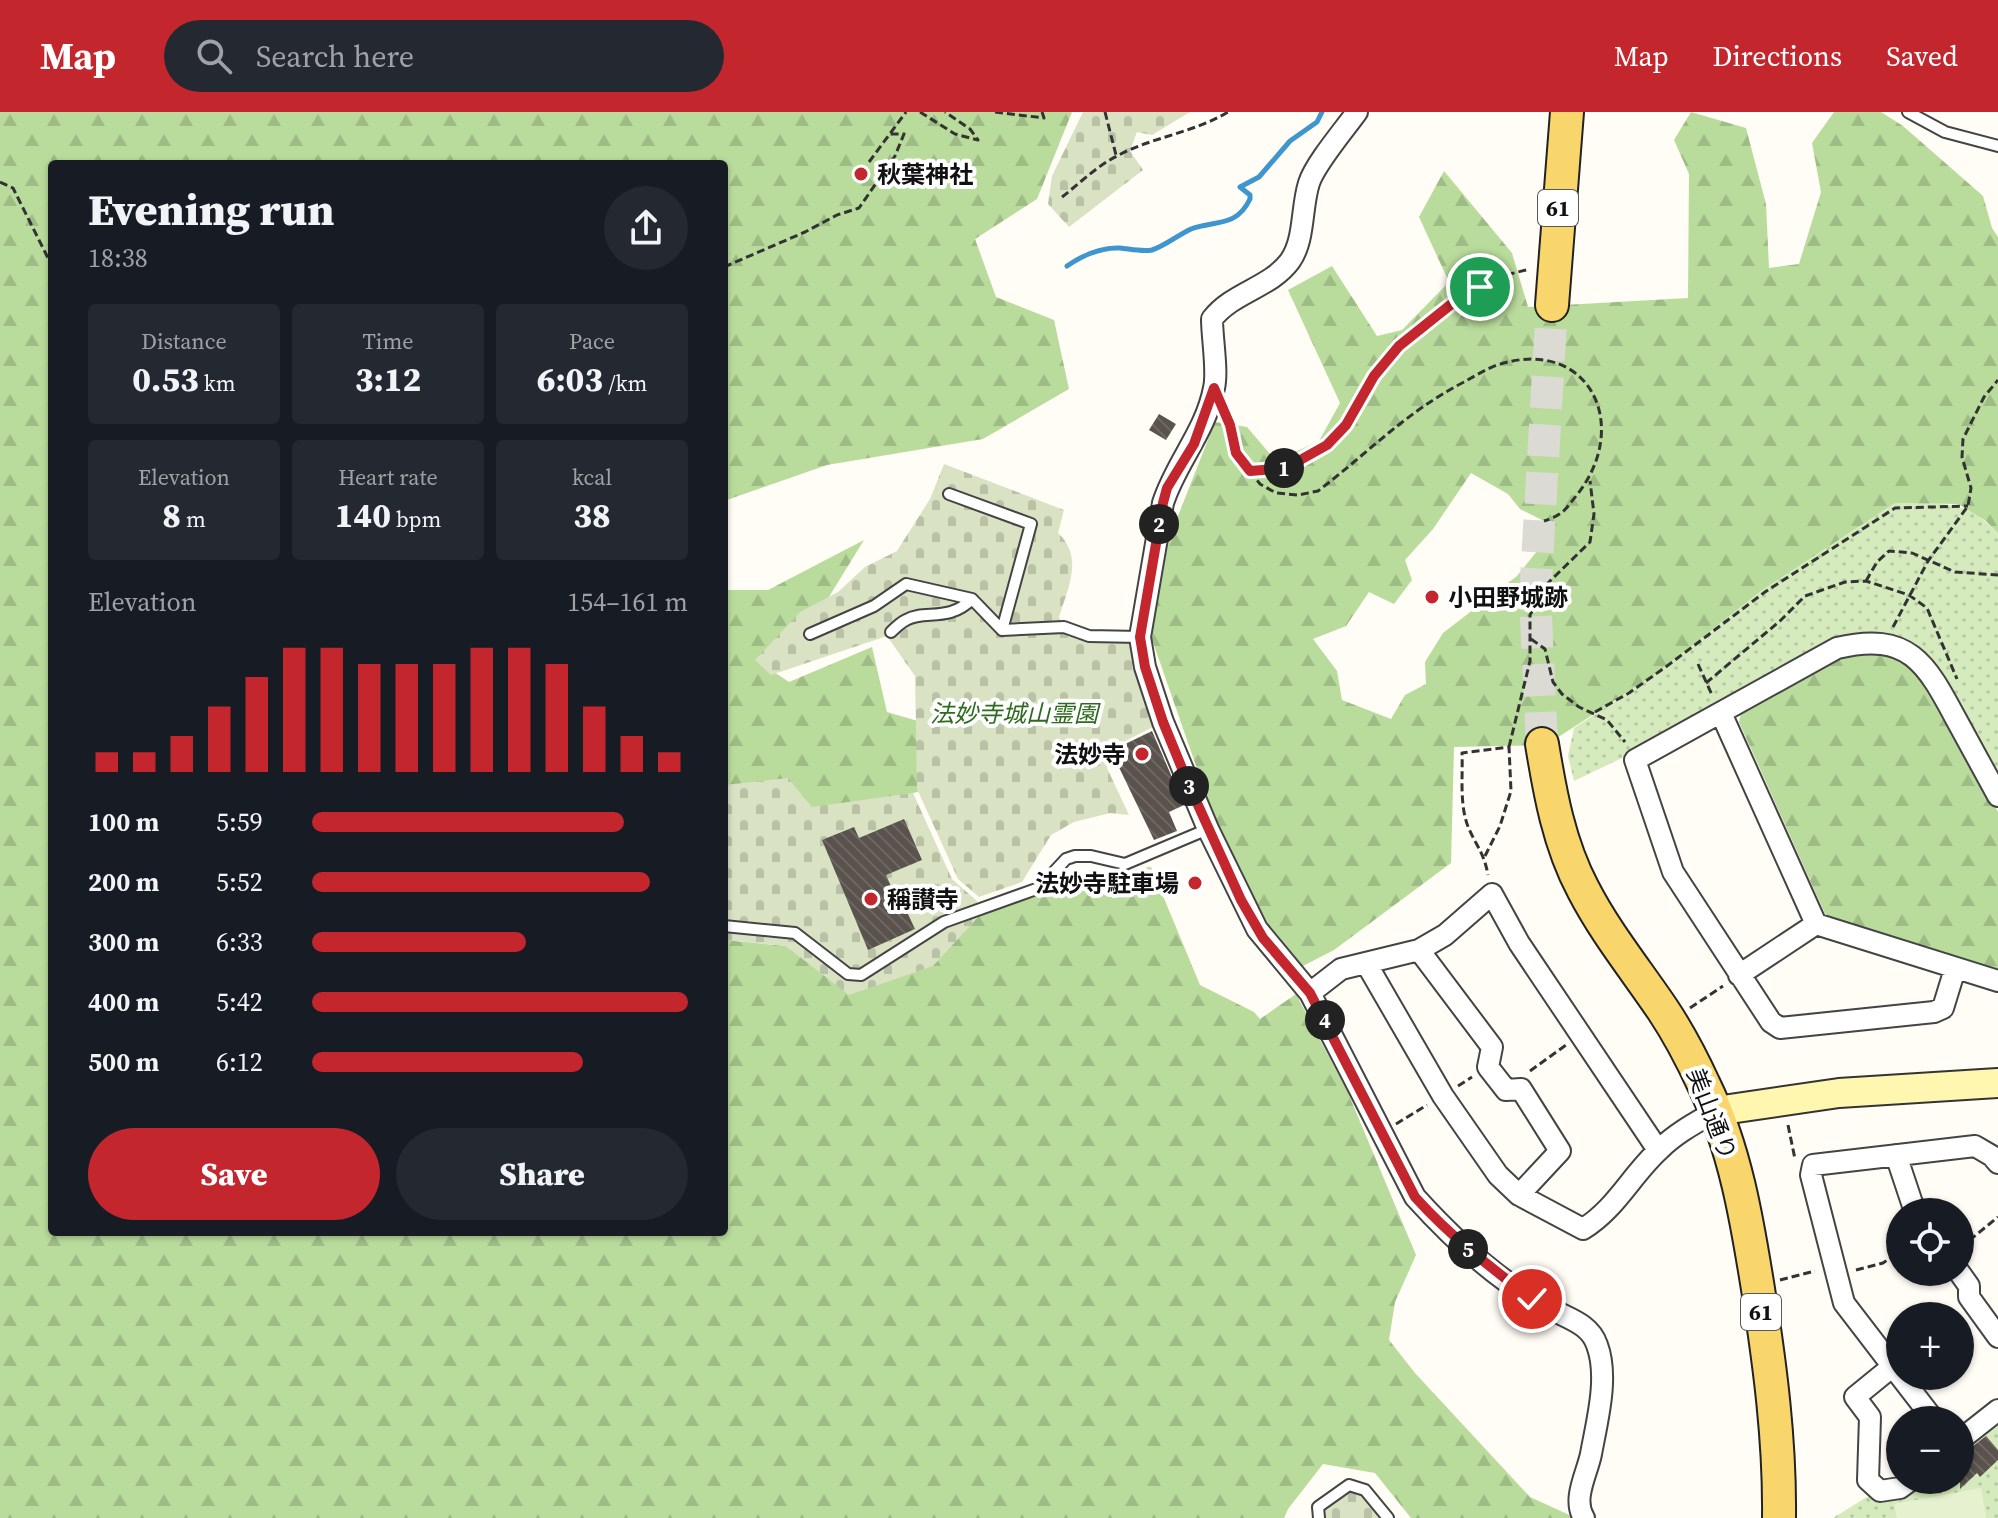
<!DOCTYPE html>
<html lang="en">
<head>
<meta charset="utf-8">
<style>
	:root { --surface:#171b24; --page:#242831; --text:#f1f3f6; --muted:#9ea1a6; --accent:#c4262e }
	body { margin:0; font-family:"Source Serif 4","Noto Sans JP",serif; background:var(--page); color:var(--text); height:100vh; display:flex; flex-direction:column; font-size:30px; white-space:nowrap }
	* { box-sizing:border-box; margin:0 }
	p { font-size:26px; color:var(--muted) }
	.icon { flex:none; width:44px; height:44px; fill:none; stroke:currentColor; stroke-width:2; stroke-linecap:round; stroke-linejoin:round }
	.map { position:relative; flex:1; overflow:hidden }
	.details { position:absolute; left:48px; top:48px; width:680px; height:1076px; display:flex; flex-direction:column; background:var(--surface); border-radius:8px; box-shadow:0 2px 6px #0004 }
	.details>* { flex:none }
	.controls { position:absolute; left:1886px; top:1086px; display:grid; gap:16px }
	.controls a { display:grid; place-items:center; width:88px; height:88px; border-radius:50%; background:var(--surface); box-shadow:0 2px 6px #0004; font-size:40px }
	.pin { position:absolute; display:grid; place-items:center; width:68px; height:68px; color:#fff; margin:-34px; border:4px solid #fff; border-radius:50%; box-shadow:0 2px 8px #0007 }
	.km { position:absolute; width:40px; height:40px; margin:-20px; border-radius:50%; background:#222; color:#fff; font-size:22px; line-height:40px; text-align:center }
	.round { display:grid; place-items:center; flex:none; width:84px; height:84px; border-radius:42px; background:var(--page) }
	.head { display:flex; align-items:center; justify-content:space-between; height:136px; padding:0 40px }
	h1 { font-size:44px; font-weight:800; line-height:60px }
	.metrics { display:grid; grid-template-columns:repeat(3,1fr); gap:12px; height:136px; padding:8px 40px }
	.metrics div { display:grid; align-content:center; border-radius:8px; background:var(--page); text-align:center }
	.metrics b { font-size:34px; font-weight:800 }
	.metrics small { font-size:22px; font-weight:400 }
	.metrics p { font-size:22px }
	.chart { height:224px; padding:16px 40px }
	.chart p { display:flex; justify-content:space-between }
	.chart svg { width:100%; height:144px; margin-top:8px; stroke:var(--accent); stroke-width:6 }
	.primary-button { display:flex; gap:16px; margin-top:auto; padding:16px 40px }
	.primary-button a { flex:1; height:92px; border-radius:48px; background:var(--accent); color:#fff; font-size:32px; font-weight:800; line-height:92px; text-align:center }
	.primary-button a+a { background:var(--page); color:var(--text) }
	ul { padding:0 40px; list-style:none; font-size:26px }
	li { display:grid; grid-template-columns:128px 96px 1fr; align-items:center; height:60px }
	li i { height:20px; border-radius:10px; background:var(--accent) }
	header { display:flex; align-items:center; gap:48px; box-sizing:border-box; height:112px; padding:0 40px; background:var(--accent); color:#fff }
	header strong { font-size:38px }
	nav { display:flex; gap:44px; margin-inline-start:auto; font-size:28px }
	.search { width:560px; height:72px; background:var(--page); display:flex; align-items:center; gap:20px; box-sizing:border-box; padding:0 28px; border-radius:44px; color:var(--muted); font-size:30px }
	.map>svg:first-child { display:block }
	.grass { fill:url(#grass-dots) }
	.forest { fill:url(#forest-firs); fill-rule:evenodd }
	.cemetery { fill:url(#cemetery-stones) }
	.pitch { fill:#e6f2cf }
	.lines { fill:none; stroke-linecap:round; stroke-linejoin:round }
	.stream { stroke:#3f96cf; stroke-width:5 }
	.building { fill:url(#building-back-hatch) }
	.primary-tunnel { stroke:#dbdad3; stroke-width:32; stroke-dasharray:32 16; stroke-linecap:butt }
	.lane-casing { stroke:#444; stroke-width:14 }
	.street-casing { stroke:#444; stroke-width:24 }
	.secondary-casing { stroke:#333; stroke-width:32 }
	.primary-casing { stroke:#222; stroke-width:36 }
	.path { stroke:#333; stroke-width:3; stroke-dasharray:8 4; stroke-linecap:butt }
	.lane { stroke:#fff; stroke-width:10 }
	.street { stroke:#fff; stroke-width:20 }
	.secondary { stroke:#fff6b0; stroke-width:28 }
	.primary { stroke:#f9d66b; stroke-width:32 }
	.route-casing { stroke:#fff; stroke-width:16 }
	.route { stroke:#c4262e; stroke-width:10 }
	.poi-dot { fill:#c4262e; stroke:#fff; stroke-width:3 }
	.labels { text-anchor:middle; dominant-baseline:central; stroke-width:8; stroke-linejoin:round; paint-order:stroke }
	.shield { fill:#fff; stroke:#585858; stroke-width:2 }
	.shield-label { font-size:22px; font-weight:bold; fill:#111 }
	.poi-label { font-size:24px; font-weight:bold; fill:#111; stroke:#fff; text-anchor:start }
	.park-label { font-size:24px; font-style:italic; fill:#2f6b1f; stroke:#fff }
	.street-label { font-size:24px; fill:#111; stroke:#fff }
</style>
</head>
<body>
<header>
<strong>Map</strong>
<div class="search"><svg class="icon" aria-label="search" viewBox="0 0 24 24"><circle cx="10" cy="10" r="6"/><path d="M15 15l6 6"/></svg>Search here</div>
<nav><a>Map</a><a>Directions</a><a>Saved</a></nav>
</header>
<div class="map">
<svg width="1998" height="1406" viewBox="0 0 1998 1406">
	<defs>
		<pattern id="grass-dots" width="8" height="8" patternUnits="userSpaceOnUse" patternTransform="scale(2)"><rect width="8" height="8" fill="#d5ebbd"/><path d="M2 2h.1M6 6h.1" fill="none" stroke="#b6c8a1" stroke-width="1.8" stroke-linecap="round"/></pattern>
		<pattern id="forest-firs" width="22" height="20" patternUnits="userSpaceOnUse" patternTransform="scale(2)"><rect width="22" height="20" fill="#b9dc9c"/><path d="M5 1l3.5 6h-7zM16 11l3.5 6h-7z" fill="#9ebc85"/></pattern>
		<pattern id="cemetery-stones" width="16" height="16" patternUnits="userSpaceOnUse" patternTransform="scale(2)"><rect width="16" height="16" fill="#d9e3c4"/><path d="M2 7V4a2 2 0 0 1 4 0v3zM10 15v-3a2 2 0 0 1 4 0v3z" fill="#b9c2a7"/></pattern>
		<pattern id="building-back-hatch" width="6" height="6" patternUnits="userSpaceOnUse" patternTransform="scale(2)"><rect width="6" height="6" fill="#5a524d"/><path d="M-1 5l2 2M0 0l6 6M5-1l2 2" fill="none" stroke="#6d6662"/></pattern>
	</defs>
	<rect width="100%" height="100%" fill="#fffdf5"/>
	<path class="grass" d="M1895 391C1941 392 1964 386 1998 421V684L1885 532 1635 648 1622 646 1574 669 1568 644 1574 616 1657 561 1761 479Z
		M1998 1300V1406H1833L1865 1386 1914 1368H1960V1331Z"/>
	<path class="forest" d="M0 0H1072L1037 87 975 127 996 185 1054 208 1069 277 983 327 827 353 724 389V52H52V1120H724V828L786 834 849 882 981 802 1074 765 1151 755 1200 873 1254 900 1260 907 1296 882 1348 981 1416 1143 1395 1190 1389 1228 1415 1261 1530 1385 1576 1406H1411L1375 1361 1323 1352 1288 1397 1284 1406H0Z
		M1691 0 1746 16 1766 92 1769 156 1799 152 1821 80 1812 31 1834 0H1881L1903 14 1983 84 1992 116 1998 125V421L1986 409 1958 392 1895 391 1761 479 1657 561 1546 633 1454 635 1451 751 1334 838 1299 856 1240 780 1148 516 1163 442 1215 310 1247 315 1276 349 1319 329 1340 291 1288 178 1332 154 1377 224 1402 218 1449 170 1419 105 1444 59 1512 141 1528 195 1688 186 1689 62 1674 28ZM1471 361 1508 382 1520 397 1544 409 1538 438 1517 464 1443 521 1425 550 1426 572 1405 583 1391 607 1342 588 1337 559 1313 527 1346 514 1369 480 1394 492 1412 468 1405 448 1433 417Z
		M864 428 819 501 756 548 789 570 872 535 887 600 928 612 924 678 806 711 724 690V478H768Z
		M1859 539 1888 542 1918 558 1998 700V860L1830 808 1826 804 1739 610 1741 600 1837 545Z"/>
	<path class="cemetery" d="M1083 0H1190L1152 23 1137 20 1130 39 1143 58 1069 115 1048 92 1052 64Z
		M944 352 1064 398 1058 421C1084 445 1068 476 1059 505L1064 515 1089 524 1140 525 1163 610 1107 638V656L1129 703 1110 701 1074 710 1051 723 1022 770 979 785 958 767 917 677 915 564 887 524 771 563 755 548 800 500 838 480 865 455 897 439 930 387Z
		M788 666 812 695 913 681 952 767 977 789 981 802 933 854 849 883 786 834 724 828V673Z
		M1349 1373 1365 1378 1388 1406H1319L1318 1395Z"/>
	<path class="pitch" d="M1981 1376 1986 1406H1897L1894 1392Z"/>
	<g class="lines">
		<path class="stream" d="M1067 154C1083 143 1100 135 1120 136 1130 137 1142 140 1152 138 1165 134 1178 123 1191 117 1215 108 1236 116 1250 87V83L1240 75 1259 65 1290 29 1317 10 1322 0"/>
	</g>
	<path class="building" d="M1159 302 1176 312 1166 328 1149 318Z
		M1152 619 1184 693 1169 700 1177 719 1154 728 1115 647 1119 646 1115 637Z
		M904 707 922 748 886 763 903 801 907 800 915 817 868 838 822 728 854 715 859 726Z
		M1986 1324 1998 1338V1348L1980 1365 1977 1361 1960 1377V1341L1968 1338Z"/>
	<g class="lines">
		<path class="primary-tunnel" d="M1542 632 1535 485 1552 193"/>
		<g class="lane-casing">
			<path id="lane" d="M1908 0 1945 20 1998 34
				M949 382 1031 412 1002 518
				M891 520C895 516 900 511 906 508 925 497 948 511 972 487
				M810 522 874 494 906 472 972 487 1002 518 1064 515 1089 524 1140 525
				M724 814 795 821 848 862 861 863 944 810 1039 776 1066 747 1075 744H1091L1125 752 1208 717
				M1319 1406 1318 1395 1349 1373 1365 1378 1388 1406"/>
		</g>
		<g class="street-casing">
			<path id="street" d="M1357 0C1344 18 1315 52 1309 71 1301 96 1305 128 1290 149 1270 176 1233 180 1212 207 1212 226 1218 259 1214 276 1206 319 1175 352 1163 391L1140 525 1145 555 1163 610 1208 717 1257 817 1310 881 1415 1085C1453 1127 1499 1171 1551 1197 1569 1207 1590 1212 1597 1233 1609 1265 1597 1309 1591 1342 1587 1362 1572 1387 1584 1406
				M1721 601 1816 812 1998 869
				M1419 838 1492 935 1488 955 1506 978 1521 977 1560 1039 1519 1083
				M1366 851 1443 984 1498 1063 1519 1083 1583 1117C1616 1097 1632 1062 1660 1037 1676 1021 1697 1010 1716 999
				M1955 857 1943 896 1934 900 1780 916 1771 910 1673 760 1635 648 1837 536C1909 519 1926 551 1956 607 1970 633 1984 658 1998 684
				M1739 863 1816 812
				M1310 881 1341 857 1419 838 1445 823 1492 782 1519 831 1658 1038
				M1896 1043 1915 1100
				M1959 1160 1969 1174V1185L1998 1225
				M1893 1254 1855 1285 1870 1305 1868 1368 1880 1379 1900 1376 1911 1368
				M1900 1264 1844 1191 1811 1063 1813 1053 1975 1034 1992 1044 1998 1051
				M1900 1264 1934 1308
				M1960 1328 1998 1298"/>
		</g>
		<g class="secondary-casing">
			<path id="secondary" d="M1716 999 1839 981 1998 971"/>
		</g>
		<g class="primary-casing">
			<path id="primary" d="M1552 193 1567 0
				M1542 632C1550 681 1559 732 1583 777 1605 820 1636 858 1663 898 1679 922 1692 947 1704 973 1735 1036 1747 1108 1758 1177 1770 1253 1780 1329 1779 1406"/>
		</g>
		<path class="path" d="M920 0 955 22 978 28 970 17 945 0
			M995 0 1044 6 1042 0
			M1105 0 1116 43
			M869 50 906 0
			M0 70 13 76 52 154
			M1062 85C1080 71 1097 54 1117 44 1152 25 1193 21 1228 0
			M724 155 805 120 837 103 859 96 895 44 904 22H889
			M1226 305 1236 341 1260 372 1276 381 1298 383 1318 379C1369 340 1406 300 1464 270 1475 264 1486 257 1497 253 1589 223 1633 314 1576 384 1564 399 1564 402 1544 409
			M1250 359 1286 356 1327 333 1346 313 1374 264 1399 234 1454 190 1506 163 1530 157
			M1866 469 1877 450 1889 439 1912 441 1955 460 1998 463
			M1893 515 1928 449 1968 394 1971 376 1962 345 1963 327 1984 285 1998 268
			M1531 527 1545 537 1553 570 1562 582 1579 595 1607 608 1625 630
			M1698 552 1712 583
			M1706 571 1780 509 1805 484 1845 470 1866 469 1909 483 1927 496 1957 567
			M1595 600 1629 581 1667 554 1765 480 1895 396 1968 394
			M1509 635 1530 549V503L1548 471 1590 430 1594 402 1590 369
			M1485 744 1500 714 1511 679 1509 635 1462 641C1463 665 1459 694 1469 717 1477 735 1484 741 1488 763
			M1690 896 1723 874
			M1530 959 1566 933
			M1458 974 1472 965
			M1396 1012 1427 993
			M1788 1013 1795 1047
			M1960 1136 1998 1105
			M1856 1158 1883 1151 1900 1139
			M1780 1168 1815 1159"/>
		<use href="#lane" class="lane"/>
		<use href="#street" class="street"/>
		<use href="#secondary" class="secondary"/>
		<use href="#primary" class="primary"/>
	</g>
	<g class="lines">
		<g class="route-casing">
			<path id="route" d="M1480 175 1454 190 1399 234 1374 264 1346 313 1327 333 1286 356 1250 359 1236 341 1230 313 1214 276 1194 332 1167 376 1163 391 1140 525 1145 555 1163 610 1188 671 1241 788 1263 826 1310 881 1415 1085C1450 1124 1490 1155 1532 1187"/>
		</g>
		<use href="#route" class="route"/>
	</g>
	<g class="poi-dot">
		<circle cx="861" cy="62" r="8"/>
		<circle cx="1432" cy="485" r="8"/>
		<circle cx="1142" cy="642" r="8"/>
		<circle cx="1195" cy="771" r="8"/>
		<circle cx="871" cy="787" r="8"/>
	</g>
	<g class="labels">
		<g class="shield">
			<rect x="1538" y="78" width="40" height="36" rx="6"/>
			<rect x="1741" y="1182" width="40" height="36" rx="6"/>
		</g>
		<g class="shield-label">
			<text x="1558" y="96">61</text>
			<text x="1761" y="1200">61</text>
		</g>
		<g class="poi-label">
			<text x="877" y="62">秋葉神社</text>
			<text x="1448" y="485">小田野城跡</text>
			<text x="1126" y="642" text-anchor="end">法妙寺</text>
			<text x="1179" y="771" text-anchor="end">法妙寺駐車場</text>
			<text x="887" y="787">稱讃寺</text>
		</g>
		<g class="park-label">
			<text x="1014" y="601">法妙寺城山霊園</text>
		</g>
		<g class="street-label">
			<text transform="translate(1712 1002) rotate(69)">美山通り</text>
		</g>
	</g>
</svg>
<div class="controls">
<a><svg class="icon" aria-label="locate" viewBox="0 0 24 24"><circle cx="12" cy="12" r="6"/><path d="M12 2v4M12 18v4M2 12h4M18 12h4"/></svg></a>
<a>+</a>
<a>−</a>
</div>
<div class="pin" style="left:1480px;top:175px;background:#1e9e55"><svg class="icon" aria-label="arrive" viewBox="0 0 24 24"><path d="M6 21V4h12l-3 4 3 4H6"/></svg></div>
<div class="pin" style="left:1532px;top:1187px;background:#d93025"><svg class="icon" aria-label="check" viewBox="0 0 24 24"><path d="M5 12l5 5 9-10"/></svg></div>
<b class="km" style="left:1284px;top:356px">1</b>
<b class="km" style="left:1159px;top:412px">2</b>
<b class="km" style="left:1189px;top:674px">3</b>
<b class="km" style="left:1325px;top:908px">4</b>
<b class="km" style="left:1468px;top:1137px">5</b>
<section class="details">
<div class="head"><div><h1>Evening run</h1><p>18:38</p></div><a class="round"><svg class="icon" aria-label="share" viewBox="0 0 24 24"><path d="M12 15V3M7 8l5-5 5 5M5 13v7h14v-7"/></svg></a></div>
<div class="metrics">
<div><p>Distance</p><b>0.53<small> km</small></b></div>
<div><p>Time</p><b>3:12</b></div>
<div><p>Pace</p><b>6:03<small> /km</small></b></div>
</div>
<div class="metrics">
<div><p>Elevation</p><b>8<small> m</small></b></div>
<div><p>Heart rate</p><b>140<small> bpm</small></b></div>
<div><p>kcal</p><b>38</b></div>
</div>
<div class="chart"><p><span>Elevation</span>154–161 m</p>
<svg viewBox="0 0 160 44" preserveAspectRatio="none"><path d="M5 44V38M15 44V38M25 44V33M35 44V24M45 44V15M55 44V6M65 44V6M75 44V11M85 44V11M95 44V11M105 44V6M115 44V6M125 44V11M135 44V24M145 44V33M155 44V38"/></svg>
</div>
<ul>
<li><b>100 m</b>5:59<i style="width:83%"></i></li>
<li><b>200 m</b>5:52<i style="width:90%"></i></li>
<li><b>300 m</b>6:33<i style="width:57%"></i></li>
<li><b>400 m</b>5:42<i style="width:100%"></i></li>
<li><b>500 m</b>6:12<i style="width:72%"></i></li>
</ul>
<div class="primary-button"><a>Save</a><a>Share</a></div>
</section>
</div>
</body>
</html>
